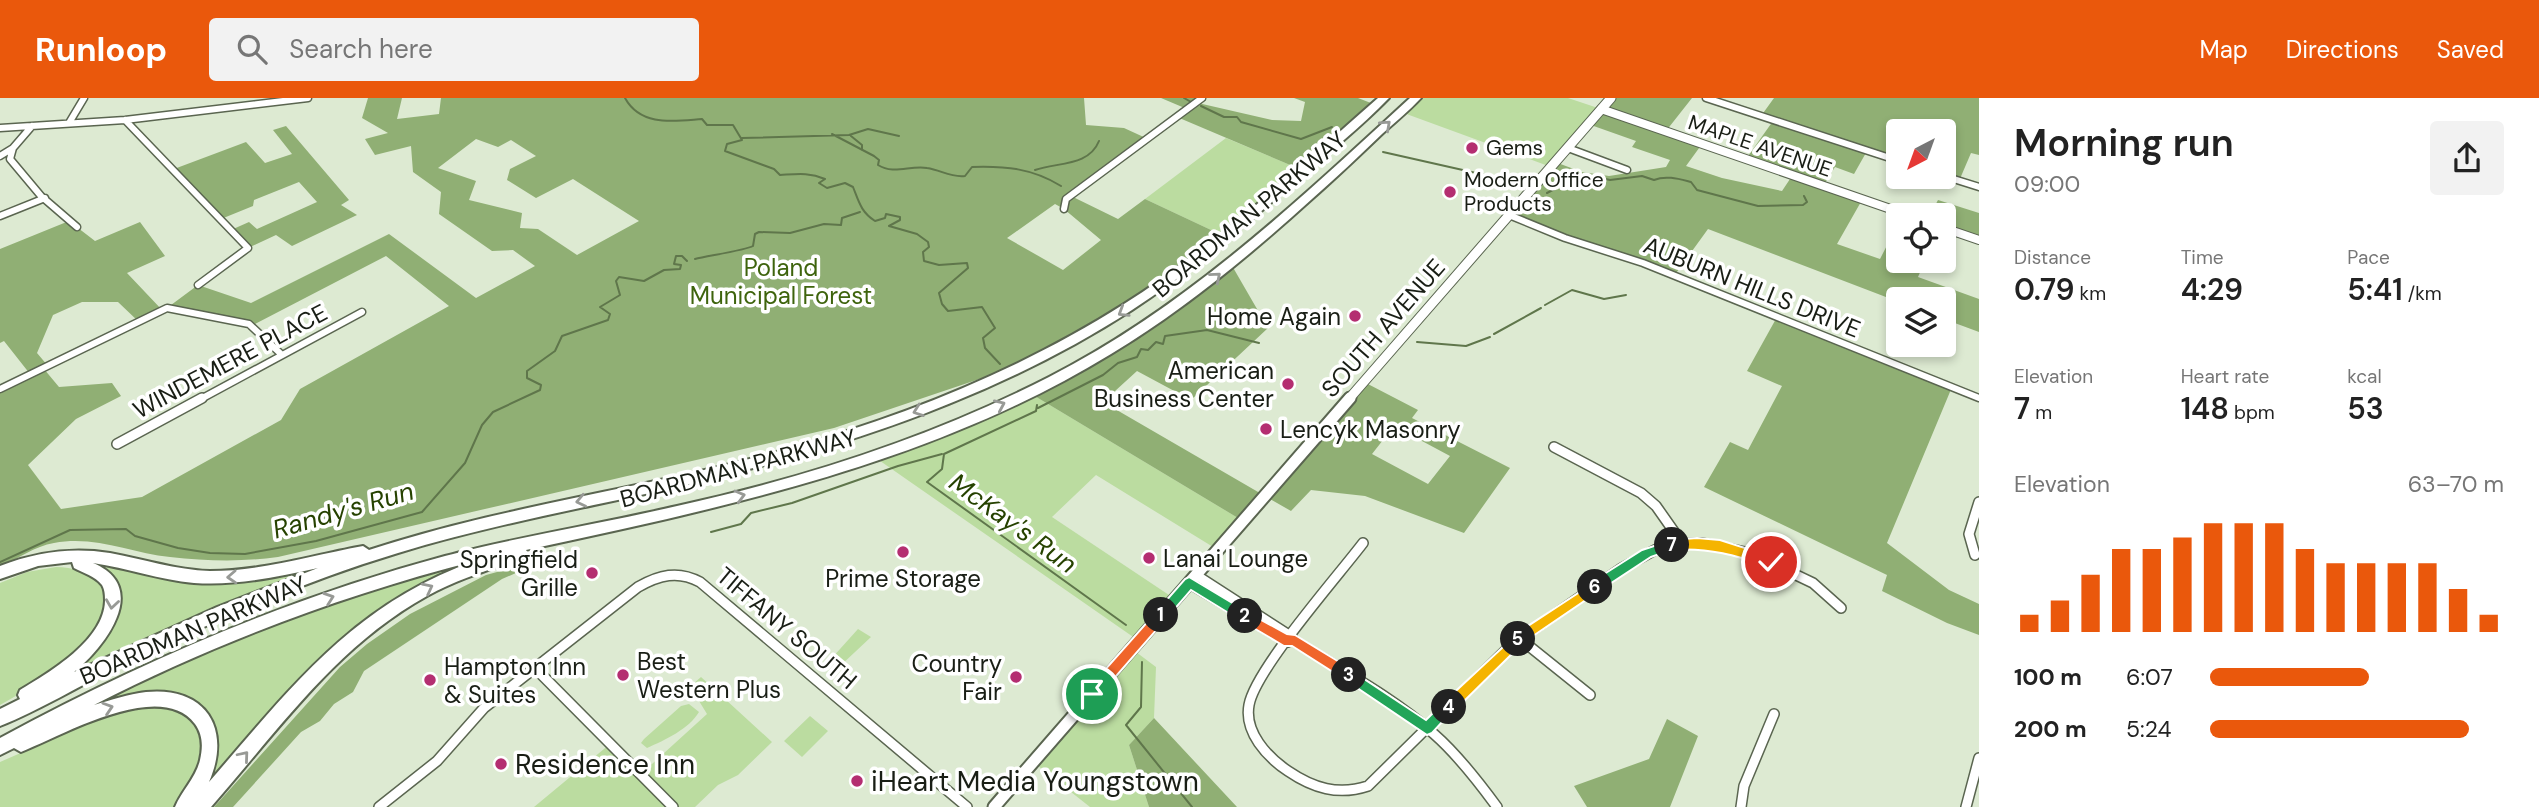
<!DOCTYPE html>
<html lang="en">
<head>
<meta charset="utf-8">
<style>
	:root { --surface:#fff; --page:#f2f2f2; --text:#222; --muted:#767676; --accent:#ea580c }
	body { margin:0; font-family:"DM Sans",sans-serif; background:var(--page); color:var(--text); height:100vh; display:flex; flex-direction:column; font-size:26px; white-space:nowrap }
	* { box-sizing:border-box; margin:0 }
	p { font-size:23px; color:var(--muted) }
	.icon { flex:none; width:38px; height:38px; fill:none; stroke:currentColor; stroke-width:2; stroke-linecap:round; stroke-linejoin:round }
	.map { position:relative; flex:1; overflow:hidden }
	.details { display:flex; flex-direction:column; background:var(--surface); width:560px }
	.details>* { flex:none }
	.needle { width:46px; rotate:221deg }
	.buttons { position:absolute; left:1886px; top:21px; display:grid; gap:14px }
	.buttons a { display:grid; place-items:center; width:70px; height:70px; border-radius:7px; background:var(--surface); box-shadow:0 4px 10px #0003; font-size:35px }
	.pin { position:absolute; display:grid; place-items:center; width:60px; height:60px; color:#fff; margin:-30px; border:4px solid #fff; border-radius:50%; box-shadow:0 2px 7px #0007 }
	.km { position:absolute; width:35px; height:35px; margin:-18px; border-radius:50%; background:#222; color:#fff; font-size:19px; line-height:35px; text-align:center }
	.round { display:grid; place-items:center; flex:none; width:74px; height:74px; border-radius:7px; background:var(--page) }
	.overview { display:flex; align-items:center; justify-content:space-between; height:119px; padding:0 35px }
	h1 { font-size:38px; font-weight:600; line-height:52px }
	.metrics { display:grid; grid-template-columns:repeat(3,1fr); gap:10px; height:119px; padding:7px 35px }
	.metrics div { display:grid; align-content:center }
	.metrics b { font-size:30px; font-weight:600 }
	.metrics small { font-size:19px; font-weight:400 }
	.metrics p { font-size:19px }
	.chart { height:196px; padding:14px 35px }
	.chart p { display:flex; justify-content:space-between }
	.chart svg { width:100%; height:126px; margin-top:7px; stroke:var(--accent); stroke-width:6 }
	ul { padding:0 35px; list-style:none; font-size:23px }
	li { display:grid; grid-template-columns:112px 84px 1fr; align-items:center; height:52px }
	li i { height:18px; border-radius:9px; background:var(--accent) }
	header { display:flex; align-items:center; gap:42px; box-sizing:border-box; height:98px; padding:0 35px; background:var(--accent); color:#fff }
	header strong { font-size:33px }
	nav { display:flex; gap:38px; margin-inline-start:auto; font-size:24px }
	.search { width:490px; height:63px; background:var(--page); display:flex; align-items:center; gap:18px; box-sizing:border-box; padding:0 24px; border-radius:7px; color:var(--muted); font-size:26px }
	main { display:flex; flex:1; min-height:0 }
	.map>svg:first-child { display:block }
	.green { fill:#bbdca0 }
	.forest { fill:#90af74; fill-rule:evenodd }
	.lines { fill:none; stroke-linecap:round; stroke-linejoin:round }
	.stream { stroke:#5f764b; stroke-width:2 }
	.minor-far1-casing { stroke:#5a6550; stroke-width:9 }
	.minor-casing { stroke:#5a6550; stroke-width:12 }
	.tertiary-casing { stroke:#5a6550; stroke-width:10 }
	.secondary-far1-casing { stroke:#5a6550; stroke-width:11 }
	.secondary-casing { stroke:#5a6550; stroke-width:15 }
	.motorway-casing { stroke:#5a6550; stroke-width:4 }
	.minor-far1 { stroke:#fff; stroke-width:6 }
	.minor { stroke:#fff; stroke-width:9 }
	.tertiary { stroke:#fff; stroke-width:8 }
	.secondary-far1 { stroke:#fff; stroke-width:9 }
	.secondary { stroke:#fff; stroke-width:11 }
	.motorway { fill:#fff; fill-rule:evenodd }
	.oneway { stroke:#989a96 }
	.split-1 { fill:#f0652b; stroke:#fff; stroke-width:2 }
	.split-2 { fill:#22a559; stroke:#fff; stroke-width:2 }
	.split-3 { fill:#f0652b; stroke:#fff; stroke-width:2 }
	.split-4 { fill:#22a559; stroke:#fff; stroke-width:2 }
	.split-5 { fill:#f5b400; stroke:#fff; stroke-width:2 }
	.split-6 { fill:#f5b400; stroke:#fff; stroke-width:2 }
	.split-7 { fill:#22a559; stroke:#fff; stroke-width:2 }
	.split-8 { fill:#f5b400; stroke:#fff; stroke-width:2 }
	.poi-dot { fill:#b42e71; stroke:#fff; stroke-width:2.5 }
	.labels { text-anchor:middle; dominant-baseline:central; stroke-width:7; stroke-linejoin:round; paint-order:stroke }
	.far-street-label { font-size:21px; fill:#191e15; stroke:#fff }
	.far-poi-label { font-size:21px; fill:#191e15; stroke:#fff; text-anchor:start }
	.street-label { font-size:24px; fill:#191e15; stroke:#fff }
	.park-label { font-size:24px; fill:#3e640d; stroke:#fff }
	.poi-label { font-size:24px; fill:#191e15; stroke:#fff; text-anchor:end }
	.water-label { font-size:26px; font-style:italic; fill:#264200; stroke:#fff }
	.near-poi-label { font-size:28px; fill:#191e15; stroke:#fff; text-anchor:start }
</style>
</head>
<body>
<header>
<strong>Runloop</strong>
<div class="search"><svg class="icon" aria-label="search" viewBox="0 0 24 24"><circle cx="10" cy="10" r="6"/><path d="M15 15l6 6"/></svg>Search here</div>
<nav><a>Map</a><a>Directions</a><a>Saved</a></nav>
</header>
<main>
<div class="map">
<svg width="1979" height="709" viewBox="0 0 1979 709">
	<rect width="100%" height="100%" fill="#ddead2"/>
	<path class="green" d="M1416 0H1568L1601 11 1551 69 1401 14Z
		M1226 40 1302 72 1226 139 1145 101Z
		M1028 294 1243 423 1218 452 1096 377 1052 419 1175 501 1139 543 873 358Z
		M484 459 382 514 194 709 213 635 169 599 57 627C197 551 331 503 484 459Z
		M340 462 53 586 115 513 96 468 99 465 181 482Z
		M56 469C117 471 119 514 81 552 58 574 28 591 0 607V485L27 474Z
		M858 531 871 539 839 569 831 561Z
		M1132 551 1156 569 1154 620 1129 647 1149 709H1090L1033 664Z
		M701 579 772 644 738 677 718 687 695 709H534L610 646 641 676 707 616 696 598 693 586Z
		M689 606 699 614C689 631 665 642 647 650L641 645 644 641 681 608Z
		M156 607 183 614 195 624 204 645 198 678 178 709H0V664L119 612Z
		M810 618 828 633 802 659 784 643Z"/>
	<path class="forest" d="M368 0H402L397 21 439 16 441 0H1084L1086 27 1124 30 1148 41 1071 98 1118 121 1145 101 1226 139 1192 167 1033 263 834 330 278 459C241 464 207 463 170 459 131 455 95 437 54 445 35 448 17 461 0 469V291L30 276 4 243 0 245V151L69 123 95 143 140 124 165 158 127 175 163 213 139 224 118 204H82L53 217 37 255 48 268 44 271 59 289 112 285 121 298 76 321 28 367 61 411 142 399 281 322 300 291 449 208 386 158 251 228 167 210 198 187 251 205 389 136 476 200 535 168 513 152 492 153 439 116 441 94 413 74 411 48 375 57 365 41 388 35 362 20ZM476 41 498 49 511 42 536 58 510 71 507 82 536 100 573 81 639 123 577 157 538 131 520 130 522 115 469 102 476 83 438 70ZM1055 106 1064 111 1101 142 1063 172 1007 140Z
		M1161 0H1202L1198 5 1272 22 1301 23 1305 4 1294 0H1358L1376 7 1302 72 1177 19 1187 11Z
		M1611 0H1692L1666 33 1702 46 1686 68 1722 80 1782 93 1792 78 1746 61 1773 23 1761 18 1774 0H1979V57L1971 55 1959 83 1944 78V33H1899V63L1867 53 1854 76 1835 69 1823 88 1862 102 1837 146 1880 161 1899 124V163H1925L1918 179 1979 201V234L1944 221V201H1899V204L1708 131 1674 178 1509 117 1555 64 1582 74 1609 78 1666 69 1670 62 1632 49 1636 43 1588 26Z
		M286 28 349 102 341 107 357 117 292 148 276 137 248 150 231 132 249 124 257 131 317 104 299 84 254 102 253 108 221 121 174 71 246 44 265 65 292 56 273 32Z
		M1938 102 1979 115V142L1944 130V117H1930Z
		M1231 166 1268 230 1191 302 1137 273 1103 304 1265 398 1364 284 1418 312 1412 320 1510 370 1464 435 1365 398 1311 392 1291 413 1265 398 1243 423 1028 294 1058 281ZM1394 328 1450 358 1428 386 1372 356Z
		M1777 219 1952 289 1887 445 1949 492 1979 506V537L1947 525 1882 493 1887 477 1704 389 1730 344 1748 352 1782 288 1747 273Z
		M563 456 571 459 565 463 516 475 502 481 364 573 353 594 334 606 320 623 301 634 233 709H214L340 569 367 546 410 516 486 477Z
		M1154 620 1237 709H1149L1129 647Z
		M1667 621 1698 638 1670 709H1587L1574 688 1649 661Z"/>
	<g class="lines">
		<path class="stream" d="M625 0C641 29 674 23 702 21L707 27H733L742 42 727 46 725 53 774 71 780 77C797 76 809 74 825 81L819 85 827 90 845 85 853 89C859 104 861 114 875 123L885 120 886 116 900 119V122L889 128 917 136 928 144 929 149 923 154 924 163 939 167 967 165 968 170 939 195 942 206 948 213 982 209 995 230 983 240 985 250 1000 266
			M1184 0 1191 4
			M1201 8 1224 19H1237L1241 24 1301 41 1332 29
			M832 36 874 58 879 62 878 67C894 77 910 67 927 70 941 72 951 80 965 78L972 69C1005 68 1032 70 1061 88
			M851 38 862 47V52
			M742 40 849 37 868 31 899 38
			M1383 54 1516 84
			M1035 72C1059 64 1089 68 1099 43
			M1547 95 1583 76 1610 82 1642 78 1654 82C1666 77 1679 81 1691 84L1697 92 1758 108 1803 107 1807 104 1804 98
			M695 161C707 158 746 152 753 148L755 136 759 134 790 135 824 126 841 127 842 120 860 114
			M1545 207 1572 192 1604 201 1626 197
			M1494 236 1541 210
			M1417 244 1466 248 1490 239
			M1037 307 1036 313 944 356 942 371 927 384 1126 527
			M1038 310 1103 277 1118 265 1137 259 1141 251 1148 252 1156 244 1163 246 1165 238 1207 232 1259 245
			M711 434 741 426 751 415 792 405 898 368 942 356
			M0 464 70 432 126 431 135 438 178 450 210 455 245 456 316 443 422 414 465 365 482 327 493 314 540 292 541 287 527 280V273L555 253 562 238 608 222 610 216 600 209 620 197 616 183 619 179 644 183 664 172 680 171 681 167 674 166 676 158H682L687 163
			M1142 564 1141 609 1126 627 1192 709"/>
		<g class="minor-far1-casing">
			<path id="minor-far1" d="M1706 0 1899 63
				M125 22 248 150 198 187
				M69 25 84 0
				M0 30 125 22 308 0
				M13 50 10 61 41 98 77 129
				M1568 50 1627 72
				M0 58 13 50 32 28
				M1944 78 1979 89
				M1064 111 1066 101 1202 0
				M1509 117 1565 140 1643 165 1979 300
				M0 118 45 100
				M0 291 167 210 249 226 281 256
				M199 302 362 214"/>
		</g>
		<g class="minor-casing">
			<path id="minor" d="M117 346 202 300
				M1554 349 1641 395 1656 408 1682 445
				M1363 445C1338 478 1255 572 1249 607 1244 634 1267 659 1288 673 1313 690 1338 698 1368 688L1511 547 1622 470 1655 452 1670 447 1702 445 1750 455 1813 485 1841 510
				M1975 457 1969 436 1979 404
				M1196 477 1292 539
				M1189 485 1288 544
				M1519 540 1590 597
				M1291 541C1339 571 1391 598 1434 636 1458 657 1478 683 1497 709
				M534 569 673 709
				M379 709 437 663 484 610 638 489C659 477 678 472 700 484L967 709
				M1741 709 1744 688 1774 616
				M1966 709 1979 660"/>
		</g>
		<g class="tertiary-casing">
			<path id="tertiary" d="M1601 11 1908 117
				M1944 130 1979 142"/>
		</g>
		<g class="secondary-far1-casing">
			<path id="secondary-far1" d="M1348 302 1611 0"/>
		</g>
		<g class="secondary-casing">
			<path id="secondary" d="M994 709 1350 300"/>
		</g>
		<g class="motorway-casing">
			<path id="motorway" d="M1378 0H1389C1361 29 1327 56 1296 83 1244 129 1190 174 1132 212 1016 287 886 335 753 370 636 402 515 419 398 455 302 484 209 525 118 569 79 588 40 612 0 628V611L20 601 18 597 20 592C50 574 104 542 105 503 105 498 105 492 102 487 95 478 83 475 74 470L72 464 38 468 0 481V468C36 454 71 449 110 455 143 461 176 472 210 473 262 473 313 457 363 448L369 452C506 407 649 390 787 351 905 318 1020 272 1124 206 1216 148 1296 72 1378 0ZM93 465C127 470 160 482 194 485 236 488 277 479 318 470L217 509 74 574C105 549 151 489 93 465Z
				M1410 0H1421C1409 13 1395 24 1382 36 1359 58 1336 80 1312 101 1249 158 1184 212 1111 256 933 365 727 409 526 452L528 455 525 459C491 471 458 481 427 498 335 549 278 633 211 709H175C182 692 196 680 200 662 203 649 203 637 195 626 160 580 62 638 21 654L14 650 0 657V640C142 563 289 500 445 458 521 438 600 426 677 408 805 380 932 339 1049 279 1186 209 1298 103 1410 0ZM475 463C353 506 290 591 209 684 232 631 206 588 146 594 128 596 111 602 94 607 215 545 343 497 475 463Z"/>
		</g>
		<use href="#minor-far1" class="minor-far1"/>
		<use href="#minor" class="minor"/>
		<use href="#tertiary" class="tertiary"/>
		<use href="#secondary-far1" class="secondary-far1"/>
		<use href="#secondary" class="secondary"/>
		<use href="#motorway" class="motorway"/>
	</g>
	<defs><path id="oneway-chevron" d="M-2-3.5L2.5 0L-2 3.5" fill="none" stroke-width="1.6" stroke-linecap="round" stroke-linejoin="round" transform="scale(1.75)"/></defs>
	<g class="oneway">
		<use href="#oneway-chevron" transform="translate(1386 27) rotate(-42)"/>
		<use href="#oneway-chevron" transform="translate(1216 179) rotate(-40)"/>
		<use href="#oneway-chevron" transform="translate(1123 214) rotate(148)"/>
		<use href="#oneway-chevron" transform="translate(1000 307) rotate(-24)"/>
		<use href="#oneway-chevron" transform="translate(918 313) rotate(160)"/>
		<use href="#oneway-chevron" transform="translate(740 398) rotate(-15)"/>
		<use href="#oneway-chevron" transform="translate(581 403) rotate(168)"/>
		<use href="#oneway-chevron" transform="translate(232 479) rotate(177)"/>
		<use href="#oneway-chevron" transform="translate(428 490) rotate(-27)"/>
		<use href="#oneway-chevron" transform="translate(329 500) rotate(-19)"/>
		<use href="#oneway-chevron" transform="translate(112 506) rotate(98)"/>
		<use href="#oneway-chevron" transform="translate(108 610) rotate(-18)"/>
		<use href="#oneway-chevron" transform="translate(244 658) rotate(-50)"/>
	</g>
	<path class="split-1" d="M1161 511 1168 517 1166 521 1097 600H1087V592L1157 513Z"/>
	<path class="split-2" d="M1189 479 1249 515V522H1240L1191 492 1166 521H1157V513L1185 481Z"/>
	<path class="split-3" d="M1245 513 1287 536 1295 537 1354 573V581H1344L1292 548H1284L1240 522V515Z"/>
	<path class="split-4" d="M1349 571 1426 622 1444 604H1454L1456 609 1432 635 1427 637 1344 581V573Z"/>
	<path class="split-5" d="M1518 535 1523 537V545L1454 613H1444V604Z"/>
	<path class="split-6" d="M1595 484 1601 489 1599 493 1523 545H1514V537Z"/>
	<path class="split-7" d="M1672 442 1679 447 1677 450 1651 459 1599 493H1590V485L1642 452Z"/>
	<path class="split-8" d="M1697 440 1720 442 1776 460 1778 464 1771 469C1737 458 1709 449 1672 452L1666 447 1672 442Z"/>
	<g class="poi-dot">
		<circle cx="1472" cy="50" r="7"/>
		<circle cx="1450" cy="94" r="7"/>
		<circle cx="1355" cy="218" r="7"/>
		<circle cx="1288" cy="286" r="7"/>
		<circle cx="1266" cy="331" r="7"/>
		<circle cx="903" cy="454" r="7"/>
		<circle cx="1149" cy="460" r="7"/>
		<circle cx="592" cy="475" r="7"/>
		<circle cx="623" cy="577" r="7"/>
		<circle cx="1016" cy="579" r="7"/>
		<circle cx="430" cy="582" r="7"/>
		<circle cx="501" cy="666" r="7"/>
		<circle cx="857" cy="683" r="7"/>
	</g>
	<g class="labels">
		<g class="far-street-label">
			<text transform="translate(1760 48) rotate(19)">MAPLE AVENUE</text>
		</g>
		<g class="far-poi-label">
			<text x="1486" y="50">Gems</text>
			<text x="1464" y="82">Modern Office<tspan x="1464" dy="24">Products</tspan></text>
		</g>
		<g class="street-label">
			<text transform="translate(1249 116) rotate(-40)">BOARDMAN PARKWAY</text>
			<text transform="translate(1752 189) rotate(22)">AUBURN HILLS DRIVE</text>
			<text transform="translate(1383 230) rotate(-49)">SOUTH AVENUE</text>
			<text transform="translate(230 263) rotate(-28)">WINDEMERE PLACE</text>
			<text transform="translate(738 370) rotate(-15)">BOARDMAN PARKWAY</text>
			<text transform="translate(787 530) rotate(40)">TIFFANY SOUTH</text>
			<text transform="translate(193 532) rotate(-23)">BOARDMAN PARKWAY</text>
		</g>
		<g class="park-label">
			<text x="781" y="169">Poland<tspan x="781" dy="28">Municipal Forest</tspan></text>
		</g>
		<g class="poi-label">
			<text x="1341" y="218">Home Again</text>
			<text x="1274" y="272">American<tspan x="1274" dy="28">Business Center</tspan></text>
			<text x="1280" y="331" text-anchor="start">Lencyk Masonry</text>
			<text x="1163" y="460" text-anchor="start">Lanai Lounge</text>
			<text x="578" y="461">Springfield<tspan x="578" dy="28">Grille</tspan></text>
			<text x="903" y="480" text-anchor="middle">Prime Storage</text>
			<text x="637" y="563" text-anchor="start">Best<tspan x="637" dy="28">Western Plus</tspan></text>
			<text x="1002" y="565">Country<tspan x="1002" dy="28">Fair</tspan></text>
			<text x="444" y="568" text-anchor="start">Hampton Inn<tspan x="444" dy="28">&amp; Suites</tspan></text>
		</g>
		<g class="water-label">
			<text transform="translate(343 412) rotate(-16)">Randy's Run</text>
			<text transform="translate(1013 425) rotate(36)">McKay's Run</text>
		</g>
		<g class="near-poi-label">
			<text x="515" y="666">Residence Inn</text>
			<text x="871" y="683">iHeart Media Youngstown</text>
		</g>
	</g>
</svg>
<div class="buttons">
<a><svg class="needle" viewBox="-14 -14 28 28"><path d="M0-13l5 13h-10z" fill="#e53935"/><path d="M0 13l5-13h-10z" fill="#767676"/></svg></a>
<a><svg class="icon" aria-label="locate" viewBox="0 0 24 24"><circle cx="12" cy="12" r="6"/><path d="M12 2v4M12 18v4M2 12h4M18 12h4"/></svg></a>
<a><svg class="icon" aria-label="layers" viewBox="0 0 24 24"><path d="M12 4l9 5-9 5-9-5zM3 14l9 5 9-5"/></svg></a>
</div>
<div class="pin" style="left:1092px;top:596px;background:#1e9e55"><svg class="icon" aria-label="arrive" viewBox="0 0 24 24"><path d="M6 21V4h12l-3 4 3 4H6"/></svg></div>
<div class="pin" style="left:1771px;top:464px;background:#d93025"><svg class="icon" aria-label="check" viewBox="0 0 24 24"><path d="M5 12l5 5 9-10"/></svg></div>
<b class="km" style="left:1161px;top:517px">1</b>
<b class="km" style="left:1245px;top:518px">2</b>
<b class="km" style="left:1349px;top:577px">3</b>
<b class="km" style="left:1449px;top:609px">4</b>
<b class="km" style="left:1518px;top:541px">5</b>
<b class="km" style="left:1595px;top:489px">6</b>
<b class="km" style="left:1672px;top:447px">7</b>
</div>
<section class="details">
<div class="overview"><div><h1>Morning run</h1><p>09:00</p></div><a class="round"><svg class="icon" aria-label="share" viewBox="0 0 24 24"><path d="M12 15V3M7 8l5-5 5 5M5 13v7h14v-7"/></svg></a></div>
<div class="metrics">
<div><p>Distance</p><b>0.79<small> km</small></b></div>
<div><p>Time</p><b>4:29</b></div>
<div><p>Pace</p><b>5:41<small> /km</small></b></div>
</div>
<div class="metrics">
<div><p>Elevation</p><b>7<small> m</small></b></div>
<div><p>Heart rate</p><b>148<small> bpm</small></b></div>
<div><p>kcal</p><b>53</b></div>
</div>
<div class="chart"><p><span>Elevation</span>63–70 m</p>
<svg viewBox="0 0 160 44" preserveAspectRatio="none"><path d="M5 44V38M15 44V33M25 44V24M35 44V15M45 44V15M55 44V11M65 44V6M75 44V6M85 44V6M95 44V15M105 44V20M115 44V20M125 44V20M135 44V20M145 44V29M155 44V38"/></svg>
</div>
<ul>
<li><b>100 m</b>6:07<i style="width:54%"></i></li>
<li><b>200 m</b>5:24<i style="width:88%"></i></li>
</ul>
</section>
</main>
</body>
</html>
